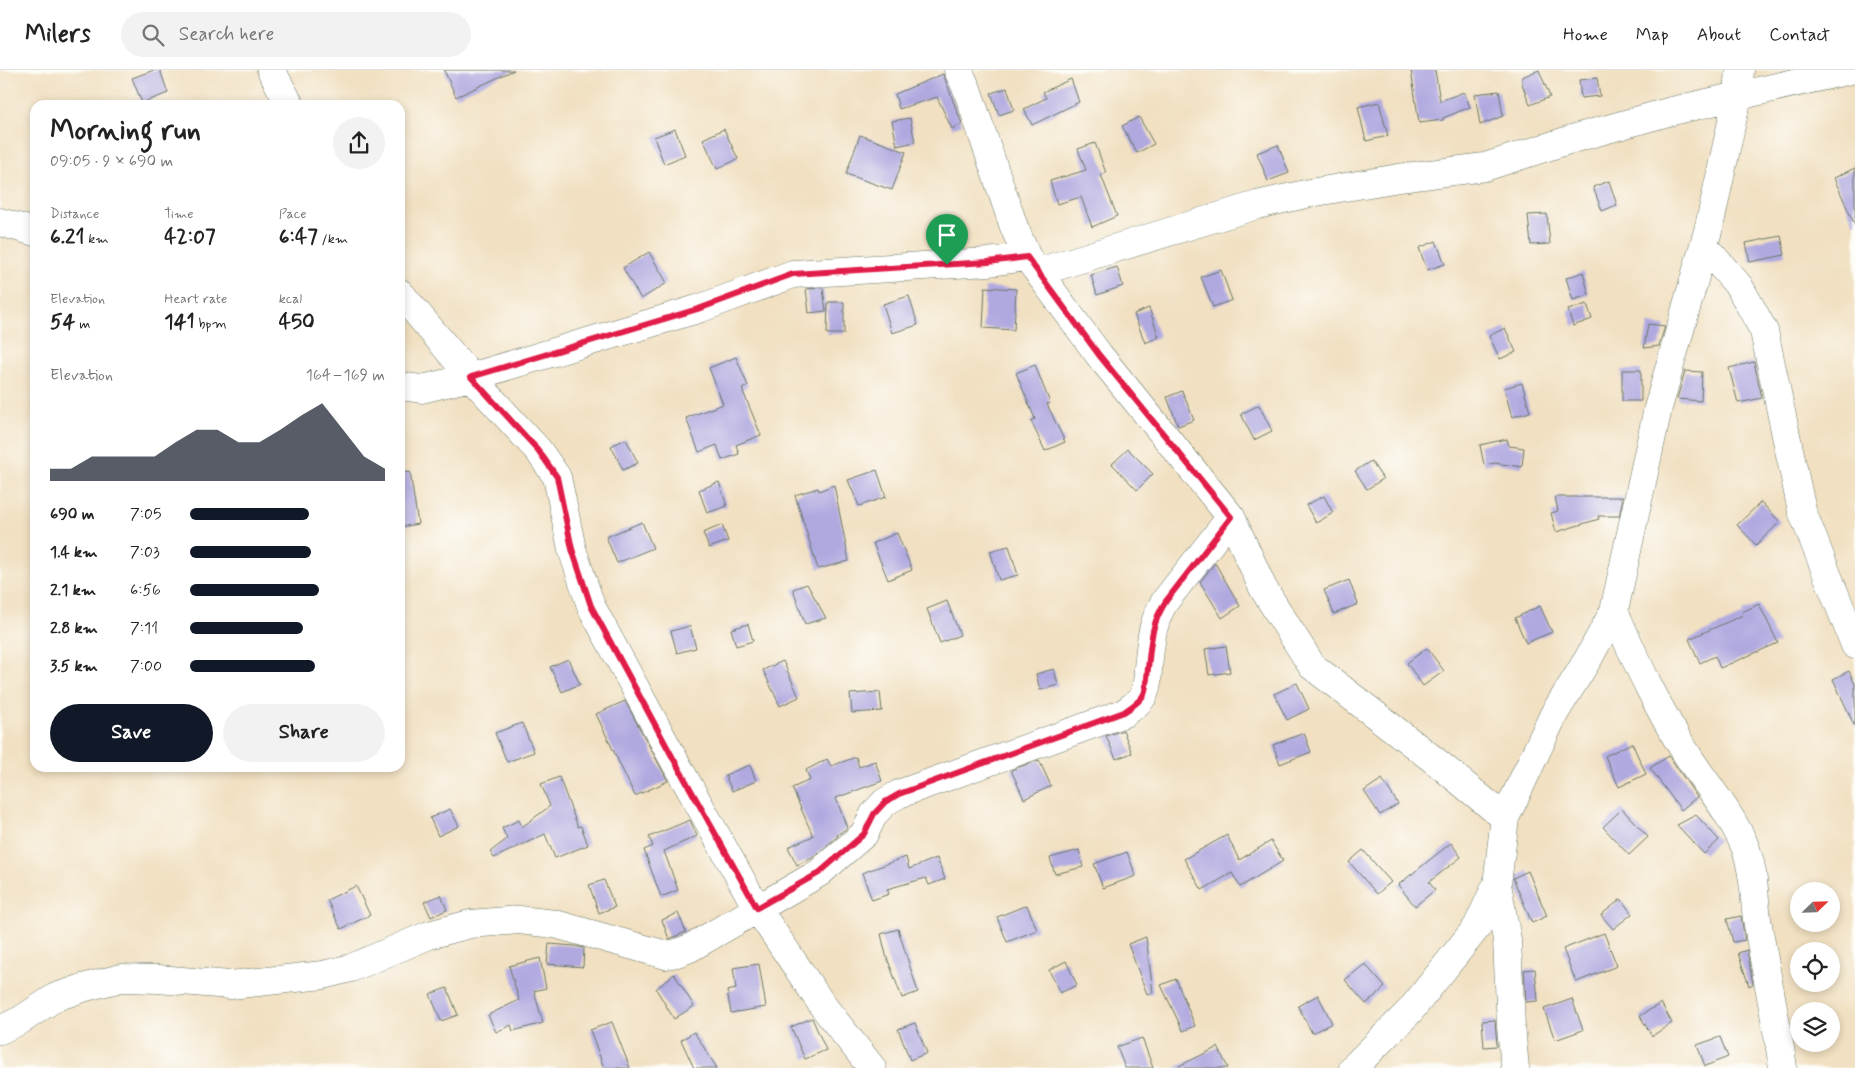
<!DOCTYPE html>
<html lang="en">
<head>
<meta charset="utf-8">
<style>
	:root { --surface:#fff; --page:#f2f2f2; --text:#222; --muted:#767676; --line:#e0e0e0; --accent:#111827 }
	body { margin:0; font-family:Mynerve,sans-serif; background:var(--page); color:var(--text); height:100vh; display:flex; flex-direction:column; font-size:19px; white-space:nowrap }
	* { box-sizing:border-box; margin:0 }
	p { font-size:16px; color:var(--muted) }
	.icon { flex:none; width:28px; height:28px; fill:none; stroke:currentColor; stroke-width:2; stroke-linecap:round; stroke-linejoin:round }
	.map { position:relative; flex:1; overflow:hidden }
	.panel { position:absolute; left:30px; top:30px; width:375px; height:672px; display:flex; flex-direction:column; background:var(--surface); border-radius:15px; box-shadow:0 2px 8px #0003 }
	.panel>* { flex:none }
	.needle { width:32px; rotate:67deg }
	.controls { position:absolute; left:1790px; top:812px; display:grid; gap:10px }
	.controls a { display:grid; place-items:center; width:50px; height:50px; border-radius:50%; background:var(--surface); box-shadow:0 2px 8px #0003; font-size:25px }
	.pin { position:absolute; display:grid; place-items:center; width:42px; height:42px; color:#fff; margin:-51px -21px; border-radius:50% 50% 50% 0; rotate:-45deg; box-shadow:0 0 5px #0007 }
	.pin .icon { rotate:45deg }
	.round { display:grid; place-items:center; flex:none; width:52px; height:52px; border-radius:26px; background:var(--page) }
	.head { display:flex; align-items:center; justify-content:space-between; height:85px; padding:0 20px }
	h1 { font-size:28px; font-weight:700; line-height:38px }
	.metrics { display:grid; grid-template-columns:repeat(3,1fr); gap:8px; height:85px; padding:5px 20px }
	.metrics div { display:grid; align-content:center }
	.metrics b { font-size:21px; font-weight:700 }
	.metrics small { font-size:14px; font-weight:400 }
	.metrics p { font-size:14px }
	.chart { height:140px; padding:10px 20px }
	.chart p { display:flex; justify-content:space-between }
	.chart svg { width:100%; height:90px; margin-top:5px; fill:var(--accent); opacity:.7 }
	.action { display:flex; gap:10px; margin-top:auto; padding:10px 20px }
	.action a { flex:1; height:58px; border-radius:30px; background:var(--accent); color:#fff; font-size:20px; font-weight:700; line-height:58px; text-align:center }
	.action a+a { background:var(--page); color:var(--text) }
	ul { padding:0 20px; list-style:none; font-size:16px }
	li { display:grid; grid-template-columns:80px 60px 1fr; align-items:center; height:38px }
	li i { height:12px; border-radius:6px; background:var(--accent) }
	header { display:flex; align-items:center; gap:30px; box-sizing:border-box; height:70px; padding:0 25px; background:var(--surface); border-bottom:1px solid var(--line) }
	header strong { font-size:24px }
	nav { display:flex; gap:28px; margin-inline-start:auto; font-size:18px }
	.search { width:350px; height:45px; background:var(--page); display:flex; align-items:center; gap:12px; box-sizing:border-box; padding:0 18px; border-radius:28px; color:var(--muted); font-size:19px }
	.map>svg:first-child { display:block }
	.building { fill:#b0a9e0 }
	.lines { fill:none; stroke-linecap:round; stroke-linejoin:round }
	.minor-casing { stroke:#687665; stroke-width:29 }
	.minor { stroke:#fff; stroke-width:28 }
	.route-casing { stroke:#fff; stroke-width:10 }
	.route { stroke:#e11d48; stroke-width:6 }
</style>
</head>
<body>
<header>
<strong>Milers</strong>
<div class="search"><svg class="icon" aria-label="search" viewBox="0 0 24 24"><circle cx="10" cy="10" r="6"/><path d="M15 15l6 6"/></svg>Search here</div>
<nav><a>Home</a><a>Map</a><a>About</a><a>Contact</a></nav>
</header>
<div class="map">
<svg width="1855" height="998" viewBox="0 0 1855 998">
	<rect width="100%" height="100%" fill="#fdfcf7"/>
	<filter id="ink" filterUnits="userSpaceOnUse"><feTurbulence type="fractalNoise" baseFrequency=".02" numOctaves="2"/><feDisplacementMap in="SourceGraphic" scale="10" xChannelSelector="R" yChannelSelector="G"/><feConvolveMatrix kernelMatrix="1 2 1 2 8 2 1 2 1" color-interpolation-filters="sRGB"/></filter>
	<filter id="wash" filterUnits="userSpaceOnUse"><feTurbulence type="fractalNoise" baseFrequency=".0096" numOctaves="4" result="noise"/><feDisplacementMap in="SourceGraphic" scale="20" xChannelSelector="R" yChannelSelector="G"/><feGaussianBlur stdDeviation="1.12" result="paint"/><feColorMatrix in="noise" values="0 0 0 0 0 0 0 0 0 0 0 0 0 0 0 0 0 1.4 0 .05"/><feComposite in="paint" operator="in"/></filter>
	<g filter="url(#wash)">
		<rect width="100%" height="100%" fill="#f1e0c1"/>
		<g id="blocks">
			<path class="building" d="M154 0H160L168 23 142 33 132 8Z
				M444 0H514L456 27Z
				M1411 0H1435L1440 31 1464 22 1470 37 1443 48V50L1419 53Z
				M1539 0 1550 27 1530 35 1522 14V7Z
				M943 4 962 54 952 59 937 27 899 39 895 24Z
				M1597 8 1600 26 1581 28 1579 10Z
				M1071 9 1079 32 1032 55 1024 39 1046 28 1043 22Z
				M1007 18 1014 40 999 45 991 23Z
				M1499 21 1503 46 1480 55 1475 24Z
				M1379 32 1388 66 1366 71 1358 37Z
				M1139 47 1154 74 1137 83 1122 56Z
				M910 48 915 72 897 76 892 51Z
				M675 59 685 85 664 94 654 67Z
				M724 59 738 89 717 99 703 69Z
				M860 65 906 82 892 120 846 104Z
				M1095 73 1106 103 1101 105 1117 146 1092 157 1081 127 1057 134 1050 111 1086 100 1078 79Z
				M1278 75 1289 103 1268 111 1257 83Z
				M1855 98V156L1834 108Z
				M1609 111 1617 135 1602 141 1593 117Z
				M1547 144 1550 174 1531 175 1528 145Z
				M1781 166 1785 185 1750 192 1746 173Z
				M1436 171 1445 194 1427 200 1419 178Z
				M649 182 667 213 641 229 623 198Z
				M1117 197 1123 216 1097 225 1091 205Z
				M1221 200 1232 230 1213 237 1201 207Z
				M1583 202 1589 225 1573 230 1566 208Z
				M985 217 1016 219 1014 260 983 258Z
				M823 218 826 241 809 243 806 219Z
				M909 226 918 255 892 263 883 234Z
				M828 232H844V264H827Z
				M1587 234 1592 249 1573 256 1568 240Z
				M1149 238 1159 267 1145 273 1134 244Z
				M1648 254 1665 256 1659 276 1644 278Z
				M1505 258 1516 282 1500 289 1489 266Z
				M736 287 748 316 742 319 761 365 736 375 739 384 722 390 717 375 699 382 686 348 723 334 709 298Z
				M1754 292 1762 328 1738 333 1729 298Z
				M1035 295 1050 333 1047 334 1065 372 1045 381 1031 351 1035 349 1016 303Z
				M1622 300H1641V331H1622Z
				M1685 301 1702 302 1701 331 1677 329Z
				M1522 313 1530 342 1512 347 1504 318Z
				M1182 321 1194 350 1178 356 1167 327Z
				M1259 335 1272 361 1254 370 1241 344Z
				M626 369 638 393 623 400 611 376Z
				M1507 369 1509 376 1524 378 1522 397 1495 393 1484 395 1480 375Z
				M1128 379 1153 404 1137 420 1112 394Z
				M1371 391 1383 409 1367 419 1355 401Z
				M877 400 886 427 859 436 848 410Z
				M410 402 418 454 400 457V403Z
				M719 412 727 436 707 443 699 420Z
				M834 415 849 491 818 499 795 425 818 418 819 421Z
				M1324 426 1333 443 1316 453 1306 435Z
				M1555 427H1623V428L1619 446H1598L1599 449 1556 462 1551 443 1558 441Z
				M1761 432 1780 452 1756 475 1737 455Z
				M642 452 653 478 617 493 606 467Z
				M722 455 728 471 709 478 703 463Z
				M897 463 912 500 888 510 873 473Z
				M1009 476 1018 505 999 510 990 481Z
				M1215 493 1240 536 1222 548 1200 512Z
				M1349 510 1358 534 1334 544 1324 520Z
				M807 514 826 548 805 554 793 519Z
				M947 531 960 565 940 573 927 539Z
				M1759 534 1778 573 1720 598 1715 586 1700 593 1689 569 1743 545 1742 542Z
				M1540 536 1552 562 1526 573 1515 548Z
				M748 554 753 571 736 576 731 559Z
				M690 556 696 578 677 583 671 561Z
				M1226 576 1230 602 1209 605 1205 579Z
				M1427 578 1444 601 1423 616 1407 593Z
				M568 589 580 614 562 622 550 597Z
				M783 591 799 627 780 636 763 600Z
				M1054 599 1058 615 1040 620 1036 604Z
				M1849 601 1855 614V657L1833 609Z
				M1297 613 1309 639 1287 650 1274 624Z
				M880 622 882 641 852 643 850 624Z
				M625 631 668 711 635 726 596 644Z
				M522 653 534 682 507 692 495 663Z
				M1123 660 1132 683 1116 689 1106 666Z
				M1304 663 1311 682 1280 694 1273 675Z
				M1632 673 1646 704 1619 717 1605 686Z
				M1669 686 1697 727 1681 740 1650 698Z
				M856 687 859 697 875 691 882 711 836 728 847 758 837 765 838 766 812 788 797 795 788 777 813 766 792 718 810 710 806 700 827 689 831 696Z
				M1039 690 1051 716 1024 729 1011 700Z
				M750 695 756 711 732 721 725 705Z
				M559 707 578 757 581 756 588 775 555 788 545 764 494 788 490 782 507 769 502 758 519 750 522 757 550 736 541 714Z
				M1382 709 1398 734 1380 745 1364 721Z
				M450 739 459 756 438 766 430 748Z
				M1622 739 1648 767 1629 785 1603 757Z
				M1696 745 1719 770 1704 784 1677 755Z
				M690 750 697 766 664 781 678 820 661 827 644 780 653 776 649 767Z
				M1227 765 1239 790 1271 771 1283 791 1240 817 1232 803 1202 820 1184 789Z
				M1451 773 1461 787 1429 812 1435 820 1415 836 1398 815Z
				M1079 780 1083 797 1055 804 1050 788Z
				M1363 780 1391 812 1377 824 1349 792Z
				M1127 782 1136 806 1103 818 1094 794Z
				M906 787 909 799 937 788 945 809 929 815 926 808 887 819 889 824 872 830 862 803Z
				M1528 801 1547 846 1532 853 1513 808Z
				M604 810 615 837 599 843 589 815Z
				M356 816 370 845 341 859 327 830Z
				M441 825 447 840 431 847 424 832Z
				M1621 829 1632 844 1613 859 1601 845Z
				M1027 835 1037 860 1007 872 997 847Z
				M678 843 686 862 669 869 662 850Z
				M1741 846 1745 870 1733 872 1727 849Z
				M898 859 918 922 902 928 886 885 881 864Z
				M1604 863 1617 896 1576 912 1563 879Z
				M1146 867 1153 923 1147 924 1128 874Z
				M549 874 575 876 584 878 583 897 547 894Z
				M1747 880 1753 914 1749 916 1738 883Z
				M540 888 546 918 534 921 543 953 513 961 511 955 496 962 488 945 519 930 509 896Z
				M1066 891 1077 915 1060 923 1049 900Z
				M759 894 766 937 731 943 727 921 736 919 733 898Z
				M1365 894 1385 917 1366 934 1345 910Z
				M1535 899 1538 931 1526 932 1524 900Z
				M674 904 694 936 674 949 656 919Z
				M1176 909 1195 956 1183 961 1161 915Z
				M447 918 458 945 441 951 430 924Z
				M1318 925 1332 953 1312 963 1298 936Z
				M1572 929 1583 960 1555 970 1544 939Z
				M1661 933 1672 953 1652 966 1640 946Z
				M812 948 826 980 805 989 791 957Z
				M1495 950 1497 976 1484 977 1482 951Z
				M612 952 630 998H604L590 960Z
				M915 953 927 983 910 990 898 959Z
				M694 962 717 998H694L681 970Z
				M1720 967 1728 987 1705 996 1697 975Z
				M1142 968 1153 998H1125L1117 977Z
				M1218 977 1228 998H1175Z"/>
		</g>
	</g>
	<g filter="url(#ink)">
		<use href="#blocks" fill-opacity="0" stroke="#687665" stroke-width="1"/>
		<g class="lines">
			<g class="minor-casing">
				<path id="minor" d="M271 0 290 35
					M958 0 967 19 1014 157 1027 187 1099 285 1231 447 1263 518 1312 596 1434 690 1505 748
					M0 152 35 162
					M1704 176 1739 216 1764 261 1802 441 1855 575
					M1038 202 1257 135 1310 123 1399 108 1485 97 1572 69 1668 42 1850 0
					M400 223 471 307 538 380 557 407 572 479 591 536 673 688 757 838 823 936 872 998
					M400 316 422 319 471 307 701 238 793 204 988 192 1027 187
					M1614 541C1636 591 1658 640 1688 686 1707 716 1732 744 1746 779 1754 801 1754 825 1757 849 1765 899 1776 948 1783 998
					M1497 814 1507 870 1511 957 1515 998
					M0 960 21 950 56 927 86 917 121 908 158 909 230 915 323 905 351 898 429 865 470 854 519 850 555 854 666 885 677 883 690 878 819 803 864 764 874 744 885 732 899 724 1124 643C1130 638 1141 632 1144 624 1147 616 1148 606 1148 598 1151 571 1151 554 1165 531L1231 447
					M1353 998 1410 941 1477 857 1497 814 1505 748 1554 644 1588 589 1614 541 1658 338 1709 157 1738 24 1740 0"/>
			</g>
			<use href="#minor" class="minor"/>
		</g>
	</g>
	<g class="lines" filter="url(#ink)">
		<g class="route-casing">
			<path id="route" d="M1027 187 1099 285 1231 447 1166 531C1151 554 1151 571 1148 598 1147 606 1147 616 1144 624 1141 631 1130 638 1124 642L899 724 885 732 874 744 864 764 819 803 757 838 673 688 591 536 572 479 557 407 538 380 471 307 701 238 793 204 988 192Z"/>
		</g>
		<use href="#route" class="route"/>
	</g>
</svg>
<div class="controls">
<a><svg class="needle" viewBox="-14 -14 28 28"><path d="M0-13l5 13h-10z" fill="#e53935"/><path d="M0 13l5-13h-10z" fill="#767676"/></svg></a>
<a><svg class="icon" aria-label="locate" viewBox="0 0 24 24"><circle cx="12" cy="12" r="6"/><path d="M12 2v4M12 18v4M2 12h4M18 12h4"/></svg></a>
<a><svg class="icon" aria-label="layers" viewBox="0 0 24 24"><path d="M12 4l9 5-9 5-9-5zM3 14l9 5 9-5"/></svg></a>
</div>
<div class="pin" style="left:947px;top:195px;background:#1e9e55"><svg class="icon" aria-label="arrive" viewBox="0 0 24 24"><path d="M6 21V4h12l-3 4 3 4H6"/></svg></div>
<section class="panel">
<div class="head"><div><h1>Morning run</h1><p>09:05 · 9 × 690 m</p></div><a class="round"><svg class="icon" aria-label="share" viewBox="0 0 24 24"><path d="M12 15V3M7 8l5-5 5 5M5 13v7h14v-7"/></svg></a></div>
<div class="metrics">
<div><p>Distance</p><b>6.21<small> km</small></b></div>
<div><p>Time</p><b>42:07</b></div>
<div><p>Pace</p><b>6:47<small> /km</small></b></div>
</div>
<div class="metrics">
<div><p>Elevation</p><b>54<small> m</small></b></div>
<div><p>Heart rate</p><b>141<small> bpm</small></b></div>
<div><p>kcal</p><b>450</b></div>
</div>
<div class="chart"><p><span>Elevation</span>164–169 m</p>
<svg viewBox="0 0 160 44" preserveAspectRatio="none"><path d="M0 44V38L10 38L20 32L30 32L40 32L50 32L60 25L70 19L80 19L90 25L100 25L110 19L120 12L130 6L140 19L150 32L160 38V44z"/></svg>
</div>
<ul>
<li><b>690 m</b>7:05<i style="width:61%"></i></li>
<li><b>1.4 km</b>7:03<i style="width:62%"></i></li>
<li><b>2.1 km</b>6:56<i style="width:66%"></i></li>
<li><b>2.8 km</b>7:11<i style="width:58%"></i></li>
<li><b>3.5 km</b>7:00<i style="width:64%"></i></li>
</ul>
<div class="action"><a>Save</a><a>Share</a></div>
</section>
</div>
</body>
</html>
